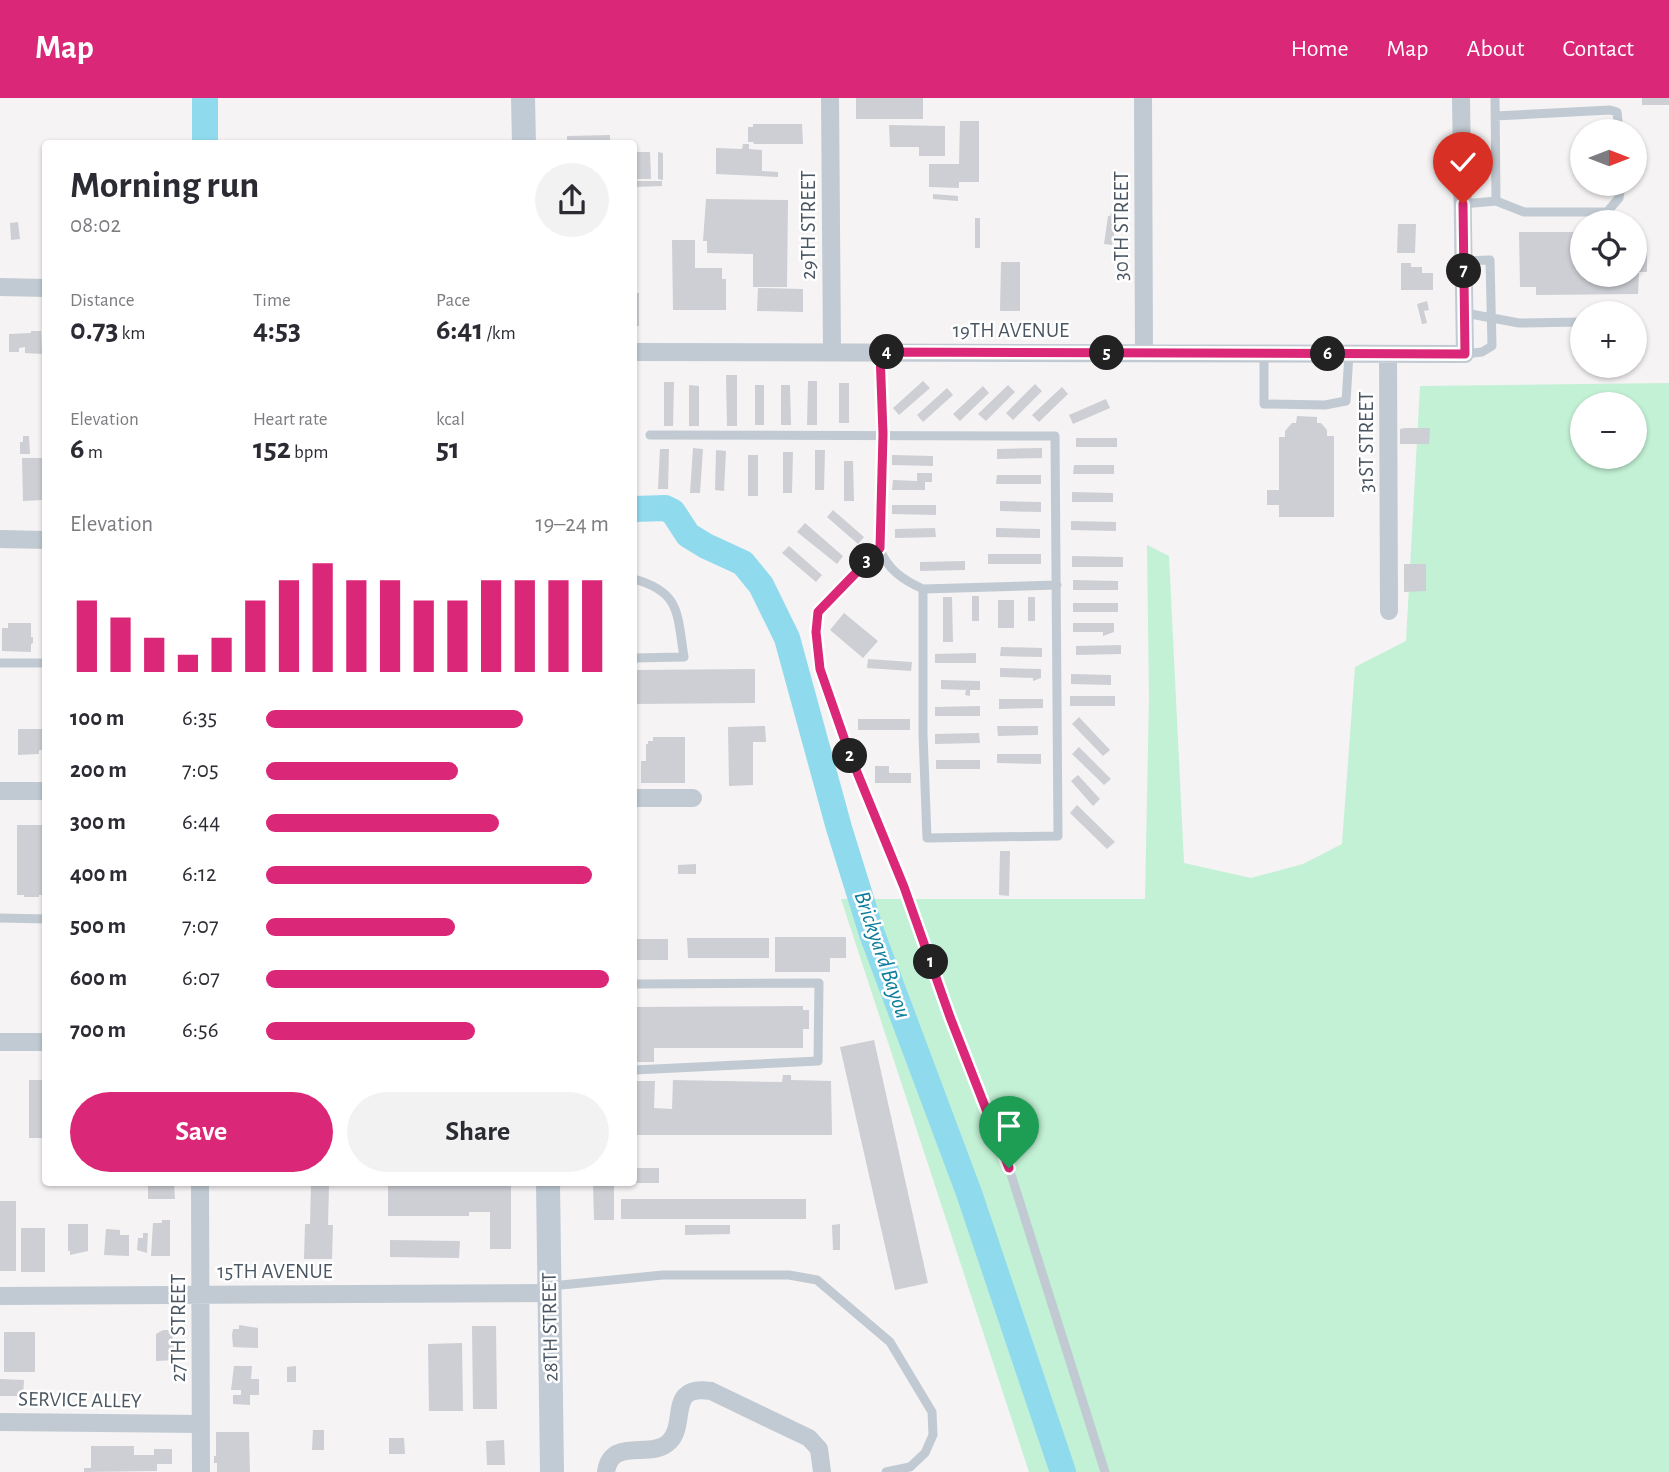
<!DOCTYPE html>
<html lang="en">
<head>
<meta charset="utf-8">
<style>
	:root { --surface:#fff; --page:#f2f2f3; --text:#2b2b33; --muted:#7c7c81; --accent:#db2777 }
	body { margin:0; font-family:"Alegreya Sans",sans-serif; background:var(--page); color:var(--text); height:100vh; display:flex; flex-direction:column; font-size:26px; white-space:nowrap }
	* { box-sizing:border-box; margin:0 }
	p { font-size:23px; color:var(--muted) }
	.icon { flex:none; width:38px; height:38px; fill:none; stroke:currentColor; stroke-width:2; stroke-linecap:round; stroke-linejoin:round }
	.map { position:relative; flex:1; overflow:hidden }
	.panel { position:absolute; left:42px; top:42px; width:595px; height:1046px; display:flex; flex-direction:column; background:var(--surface); border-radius:7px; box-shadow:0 2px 5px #0004 }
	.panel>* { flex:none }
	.needle { width:46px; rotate:90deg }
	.tools { position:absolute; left:1570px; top:21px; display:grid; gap:14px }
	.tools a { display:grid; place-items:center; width:77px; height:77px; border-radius:50%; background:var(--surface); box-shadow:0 2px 5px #0004; font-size:35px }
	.pin { position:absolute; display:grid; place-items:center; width:60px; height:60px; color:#fff; margin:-72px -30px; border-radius:50% 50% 50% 0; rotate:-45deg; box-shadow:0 0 7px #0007 }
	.pin .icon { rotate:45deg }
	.km { position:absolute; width:35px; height:35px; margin:-18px; border-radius:50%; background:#222; color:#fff; font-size:19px; line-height:35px; text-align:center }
	.round { display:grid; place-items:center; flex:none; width:74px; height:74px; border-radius:37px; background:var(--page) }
	.summary { display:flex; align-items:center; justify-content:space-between; height:119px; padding:0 28px }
	h1 { font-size:38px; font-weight:700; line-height:52px }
	.figures { display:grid; grid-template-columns:repeat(3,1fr); gap:10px; height:119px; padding:7px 28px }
	.figures div { display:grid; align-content:center }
	.figures b { font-size:30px; font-weight:700 }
	.figures small { font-size:19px; font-weight:400 }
	.figures p { font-size:19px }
	.chart { height:196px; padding:14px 28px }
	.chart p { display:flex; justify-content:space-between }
	.chart svg { width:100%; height:126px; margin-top:7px; stroke:var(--accent); stroke-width:6 }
	.cta { display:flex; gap:14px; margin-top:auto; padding:14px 28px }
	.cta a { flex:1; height:80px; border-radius:42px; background:var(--accent); color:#fff; font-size:28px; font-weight:700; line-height:80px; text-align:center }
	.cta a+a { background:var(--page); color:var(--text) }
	ul { padding:0 28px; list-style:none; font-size:23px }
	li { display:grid; grid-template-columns:112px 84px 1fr; align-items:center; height:52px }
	li i { height:18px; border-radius:9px; background:var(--accent) }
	header { display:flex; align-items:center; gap:42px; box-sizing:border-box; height:98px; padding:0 35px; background:var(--accent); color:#fff }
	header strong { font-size:33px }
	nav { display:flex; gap:38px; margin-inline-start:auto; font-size:24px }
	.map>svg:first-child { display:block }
	.green { fill:#c3f1d5; fill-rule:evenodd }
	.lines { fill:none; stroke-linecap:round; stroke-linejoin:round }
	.river { stroke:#90daee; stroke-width:26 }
	.building { fill:#cdcfd5 }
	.service { stroke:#c1cad2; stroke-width:9 }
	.minor { stroke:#c1cad2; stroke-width:18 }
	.secondary { stroke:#c1cbd6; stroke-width:24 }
	.route-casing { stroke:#fff; stroke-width:14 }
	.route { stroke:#db2777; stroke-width:9 }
	.labels { text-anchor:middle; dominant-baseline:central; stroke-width:5; stroke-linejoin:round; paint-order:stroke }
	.street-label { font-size:21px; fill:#4a5661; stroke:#fff }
	.water-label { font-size:23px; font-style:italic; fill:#0c7c9b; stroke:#fff }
</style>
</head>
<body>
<header>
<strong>Map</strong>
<nav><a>Home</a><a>Map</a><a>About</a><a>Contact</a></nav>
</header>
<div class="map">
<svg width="1669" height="1374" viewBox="0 0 1669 1374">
	<rect width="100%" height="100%" fill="#f5f3f3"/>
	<path class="green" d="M1669 285V1374H1029L841 801H1145L1149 600 1147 447 1169 458 1184 765 1251 780 1303 766 1342 746 1355 569 1406 543 1420 288ZM1582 306H1634V359H1582Z"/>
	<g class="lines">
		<path class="river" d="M205 46V0
			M634 411 665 410 673 414 688 437 706 448 743 465 761 487 787 540 839 730 872 836 969 1095 1063 1374"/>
	</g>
	<path class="building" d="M856 0H923V21H856Z
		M1642 0H1669V7H1642Z
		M960 23H979V84H959V90L929 89V66H959Z
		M753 26H802L803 46H754L753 44H748V29H753Z
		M889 27 945 28V58H919V49H890Z
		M610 37V46H567V38Z
		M743 46H749V51L762 52V73L778 74V79L716 76V50L742 51Z
		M634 54H650L651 81H634Z
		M658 54 663 55V82L658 81Z
		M636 83H662V88L636 89Z
		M933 96 958 98V103L933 101Z
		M706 101 788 102 787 189H753V156L707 155V143H703Z
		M1111 115 1116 116 1115 121H1117L1112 147 1104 146 1108 118H1110Z
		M975 120H980V150H975Z
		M18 124 20 141 11 142 10 125Z
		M1398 126H1416L1415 155H1397Z
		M1634 133H1639L1640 147H1647V174H1639L1638 196 1536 197V189H1520L1519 134H1582V177H1634Z
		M672 142H695V170H722V181H726V212H673Z
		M637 160V195H639V228H634V161Z
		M1001 164H1020V213H1000Z
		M1401 165H1411V169H1422V175H1433V192H1401Z
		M758 190 803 191V214L757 213Z
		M1427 203 1429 212 1424 213 1427 225 1422 226 1417 206Z
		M31 233H41L42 256 25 255V249L19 250V254H9V236L31 235Z
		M726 277H737V328H727Z
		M808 283H817V327H807Z
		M923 283 930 290 899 317 893 310Z
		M664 284H674L673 328H664Z
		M839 285H849V325H839Z
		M1035 286 1042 293 1013 322 1006 315Z
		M689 287 699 288V328H689Z
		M755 287H764V327H755Z
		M781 287H790L791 327H781Z
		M1008 287 1015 294 986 323 978 316Z
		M983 288 989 295 960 323 953 316Z
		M1062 289 1068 296 1039 324 1032 317Z
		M947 290 953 297 923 324 917 317Z
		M1106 301 1110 310 1073 326 1069 317Z
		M1297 318 1317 319V325H1321L1327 332V338H1334V419H1279V407H1267V392H1279V339H1285V333L1292 325H1296Z
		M1405 330H1430L1429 346H1400V331Z
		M23 338H29L30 356H20V344H23Z
		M1076 340H1117V349H1076Z
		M693 350 703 351 700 395H690Z
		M1042 350V360L997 361V351Z
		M660 351H669L668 391H658Z
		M716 352 726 353 724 393 715 392Z
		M815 352H825L824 392H815Z
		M783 354H793L792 395H783Z
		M748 357H758V398H748Z
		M892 357 933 358V368L892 367Z
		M22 360H42V402L23 403Z
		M844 363H853L854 403H844Z
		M1074 367H1114V376H1073Z
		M917 375H932V384H925V392H892L893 382 917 383Z
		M997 377H1041V386H996Z
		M1072 394 1113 395V404H1072Z
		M1000 403 1041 404V414L1000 413Z
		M892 407H936V417L892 416Z
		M833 412 864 439 858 446 827 419Z
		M1071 423 1116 424V433L1071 432Z
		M805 425 843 458 837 466 797 434Z
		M935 430 936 439 895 440V431Z
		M996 430 1040 431V440L996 439Z
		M789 448 822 477 816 484 782 455Z
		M988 456H1041V466H988Z
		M1072 458 1123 459V469H1072Z
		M965 463V472L920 473V464Z
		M1404 466H1426V493L1404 494Z
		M1073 482 1118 483V492H1073Z
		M972 498H979V523H972Z
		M943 499H952L953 544H943Z
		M1028 499H1035V523H1028Z
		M998 502H1014V530H998Z
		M1073 505H1118V514H1073Z
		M844 515 878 543 863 560 830 532Z
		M8 525H31V539H33V545L31 546V554L2 553V530H8Z
		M1073 525H1114V534L1103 538V534H1073Z
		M1121 547V556L1076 557V548Z
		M1001 549 1042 550V559L1000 558Z
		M976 555V565H935V556Z
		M868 561 912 564 911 573 867 570Z
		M1000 570 1041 571V580L1033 583V580L1000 579Z
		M755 571V605L634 606V572Z
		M1071 576 1111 577V587L1071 586Z
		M941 582 980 583V592H970V598L965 597 966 592 941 591Z
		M1070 598H1115V608H1070Z
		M999 601H1043V610L999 611Z
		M980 608V618H935V609Z
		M1079 619 1110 652 1103 658 1072 626Z
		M858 621H910V632H858Z
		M765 628 766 644H753V687L729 688 728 629Z
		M997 628H1038V637L998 638Z
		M18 631H42V652H39V656L18 657Z
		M979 635 980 645 935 646V636Z
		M653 639H685V685H641V663H646V646H648V643H653Z
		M1079 649 1111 681 1104 687 1072 656Z
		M997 656H1041V666L997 665Z
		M936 662H980V671H936Z
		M875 668H889V675H911V685H875Z
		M1078 677 1100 701 1093 708 1071 683Z
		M1077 707 1115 744 1107 751 1070 715Z
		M17 727H44V797H39V799H24V797H17Z
		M1000 753H1010L1009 798 999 797Z
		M696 766V776H678V767Z
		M775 839H846V860H830V874H775Z
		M687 840H769V860H688Z
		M634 841H668V862H634Z
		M803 908V912H809V931H803V950H654V964H634V909Z
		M874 942 928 1185 895 1192 840 949Z
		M783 977H791V982L831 983 832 1037H634V983H655L654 1010 672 1011 673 982 782 984Z
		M29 982H46V1040H29Z
		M634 1070H659V1085H634Z
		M148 1085H174L175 1101H148Z
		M388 1085H511V1151H490V1114H469V1118H388Z
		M593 1085H614V1122H594Z
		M311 1087H329L328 1127H333L332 1161H304L305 1126H310Z
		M621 1101H806V1121H621Z
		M0 1103H16V1173H0Z
		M162 1122H170V1158H151L153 1125H162Z
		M68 1126H88V1153L70 1157V1153H68Z
		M840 1126V1152H833L832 1127Z
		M685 1127H730V1136L685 1137Z
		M21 1130H45V1174H21Z
		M106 1131 120 1132V1137H129V1158L104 1157Z
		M143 1135H148L147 1155 137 1152 138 1140H143Z
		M390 1142 460 1143 459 1160 390 1159Z
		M239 1227 258 1230V1250L233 1249 232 1237 233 1231H239Z
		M472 1228H496L497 1311H473Z
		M163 1232H172L175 1262 156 1263V1236Z
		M4 1234H35V1274H4Z
		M462 1245 463 1313H429L428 1246Z
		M234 1268H252L251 1281H259V1297H250V1307L233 1306V1297H241V1292H231Z
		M296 1268V1284H287V1269Z
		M0 1281 24 1282 23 1298H0Z
		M313 1332H324V1352H312Z
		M216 1334H249L250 1374H217V1365H214V1358H216Z
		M389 1340H404L405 1356H389Z
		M504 1342 505 1367H487L486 1343Z
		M91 1348H134V1357H154V1351H172V1366H157V1373L84 1374V1370H91Z"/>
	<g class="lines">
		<path class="service" d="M1495 18 1610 12 1617 14 1619 33
			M1496 103 1524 114H1607L1619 100 1621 86
			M1463 106 1496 103 1495 0
			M1464 163 1490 162 1492 248 1482 254 1465 256
			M1465 215 1519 225 1580 224
			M880 254 883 336 880 451 818 514 816 534 819 571 850 657 904 789 950 919 1009 1070 1105 1374
			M1264 255V306L1325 307 1346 303 1349 256
			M650 337 1055 338 1058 738 927 740 923 636V491L1057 487
			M880 451C887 471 903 482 923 491
			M634 481C681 494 677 516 684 559L634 560
			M0 565H46
			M0 820 46 821
			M634 886 819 885 818 963 634 972
			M551 1188 663 1177H789L817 1182 890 1244 932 1314 933 1337 925 1355 910 1369 886 1374"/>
		<path class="minor" d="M830 0 832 254
			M1143 0 1144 255
			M0 189 46 190
			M634 254 1465 256 1461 0
			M1388 256 1389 513
			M0 441 46 442
			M0 693H46
			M634 700H693
			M0 944H46
			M200 1085 201 1374
			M0 1198 550 1195
			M0 1324 201 1326
			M606 1374C611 1338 651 1362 669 1344 688 1326 666 1286 711 1293L809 1340 819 1351 822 1374"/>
		<path class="secondary" d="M523 0 524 46
			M548 1085 552 1374"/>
	</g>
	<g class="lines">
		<g class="route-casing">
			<path id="route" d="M1009 1070 950 919 904 789 850 657 820 571 816 534 818 514 880 450 883 336 880 254 1465 256 1463 106"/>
		</g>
		<use href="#route" class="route"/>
	</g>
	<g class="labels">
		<g class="street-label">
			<text transform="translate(808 127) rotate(-90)">29TH STREET</text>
			<text transform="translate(1121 128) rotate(-90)">30TH STREET</text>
			<text x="1011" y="232">19TH AVENUE</text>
			<text transform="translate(1366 344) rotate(-90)">31ST STREET</text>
			<text x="275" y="1173">15TH AVENUE</text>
			<text transform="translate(550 1229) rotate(-91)">28TH STREET</text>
			<text transform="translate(178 1230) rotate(-90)">27TH STREET</text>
			<text transform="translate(80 1302) rotate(1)">SERVICE ALLEY</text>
		</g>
		<g class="water-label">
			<text transform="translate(882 857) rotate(71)">Brickyard Bayou</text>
		</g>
	</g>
</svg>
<div class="tools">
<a><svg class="needle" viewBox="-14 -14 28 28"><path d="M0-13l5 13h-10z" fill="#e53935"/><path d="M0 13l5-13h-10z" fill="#7c7c81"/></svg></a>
<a><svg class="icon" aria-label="locate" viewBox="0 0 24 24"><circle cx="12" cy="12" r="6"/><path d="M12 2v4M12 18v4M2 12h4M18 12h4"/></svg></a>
<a>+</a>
<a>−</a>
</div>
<div class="pin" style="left:1009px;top:1070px;background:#1e9e55"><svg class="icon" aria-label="arrive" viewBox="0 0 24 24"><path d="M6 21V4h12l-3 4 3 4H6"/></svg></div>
<div class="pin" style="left:1463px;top:106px;background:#d93025"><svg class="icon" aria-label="check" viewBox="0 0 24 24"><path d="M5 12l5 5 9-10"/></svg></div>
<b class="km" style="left:931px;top:864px">1</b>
<b class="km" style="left:850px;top:658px">2</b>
<b class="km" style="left:867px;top:463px">3</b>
<b class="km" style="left:887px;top:254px">4</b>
<b class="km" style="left:1107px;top:255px">5</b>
<b class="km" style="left:1328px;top:256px">6</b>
<b class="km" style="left:1464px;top:173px">7</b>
<section class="panel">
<div class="summary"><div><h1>Morning run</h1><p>08:02</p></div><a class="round"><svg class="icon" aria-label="share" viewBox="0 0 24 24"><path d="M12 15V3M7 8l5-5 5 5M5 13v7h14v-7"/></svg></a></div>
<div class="figures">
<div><p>Distance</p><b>0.73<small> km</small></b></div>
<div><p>Time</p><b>4:53</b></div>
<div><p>Pace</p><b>6:41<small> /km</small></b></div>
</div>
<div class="figures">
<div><p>Elevation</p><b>6<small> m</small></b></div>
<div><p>Heart rate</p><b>152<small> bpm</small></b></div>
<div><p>kcal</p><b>51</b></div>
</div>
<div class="chart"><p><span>Elevation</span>19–24 m</p>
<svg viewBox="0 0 160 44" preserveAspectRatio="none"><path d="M5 44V19M15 44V25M25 44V32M35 44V38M45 44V32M55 44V19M65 44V12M75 44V6M85 44V12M95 44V12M105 44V19M115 44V19M125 44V12M135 44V12M145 44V12M155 44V12"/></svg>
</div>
<ul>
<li><b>100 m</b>6:35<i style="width:75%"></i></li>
<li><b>200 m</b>7:05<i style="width:56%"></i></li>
<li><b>300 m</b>6:44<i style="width:68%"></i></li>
<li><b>400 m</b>6:12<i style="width:95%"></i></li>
<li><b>500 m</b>7:07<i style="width:55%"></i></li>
<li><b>600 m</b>6:07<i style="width:100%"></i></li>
<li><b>700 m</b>6:56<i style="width:61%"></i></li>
</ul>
<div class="cta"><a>Save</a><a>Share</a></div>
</section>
</div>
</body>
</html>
